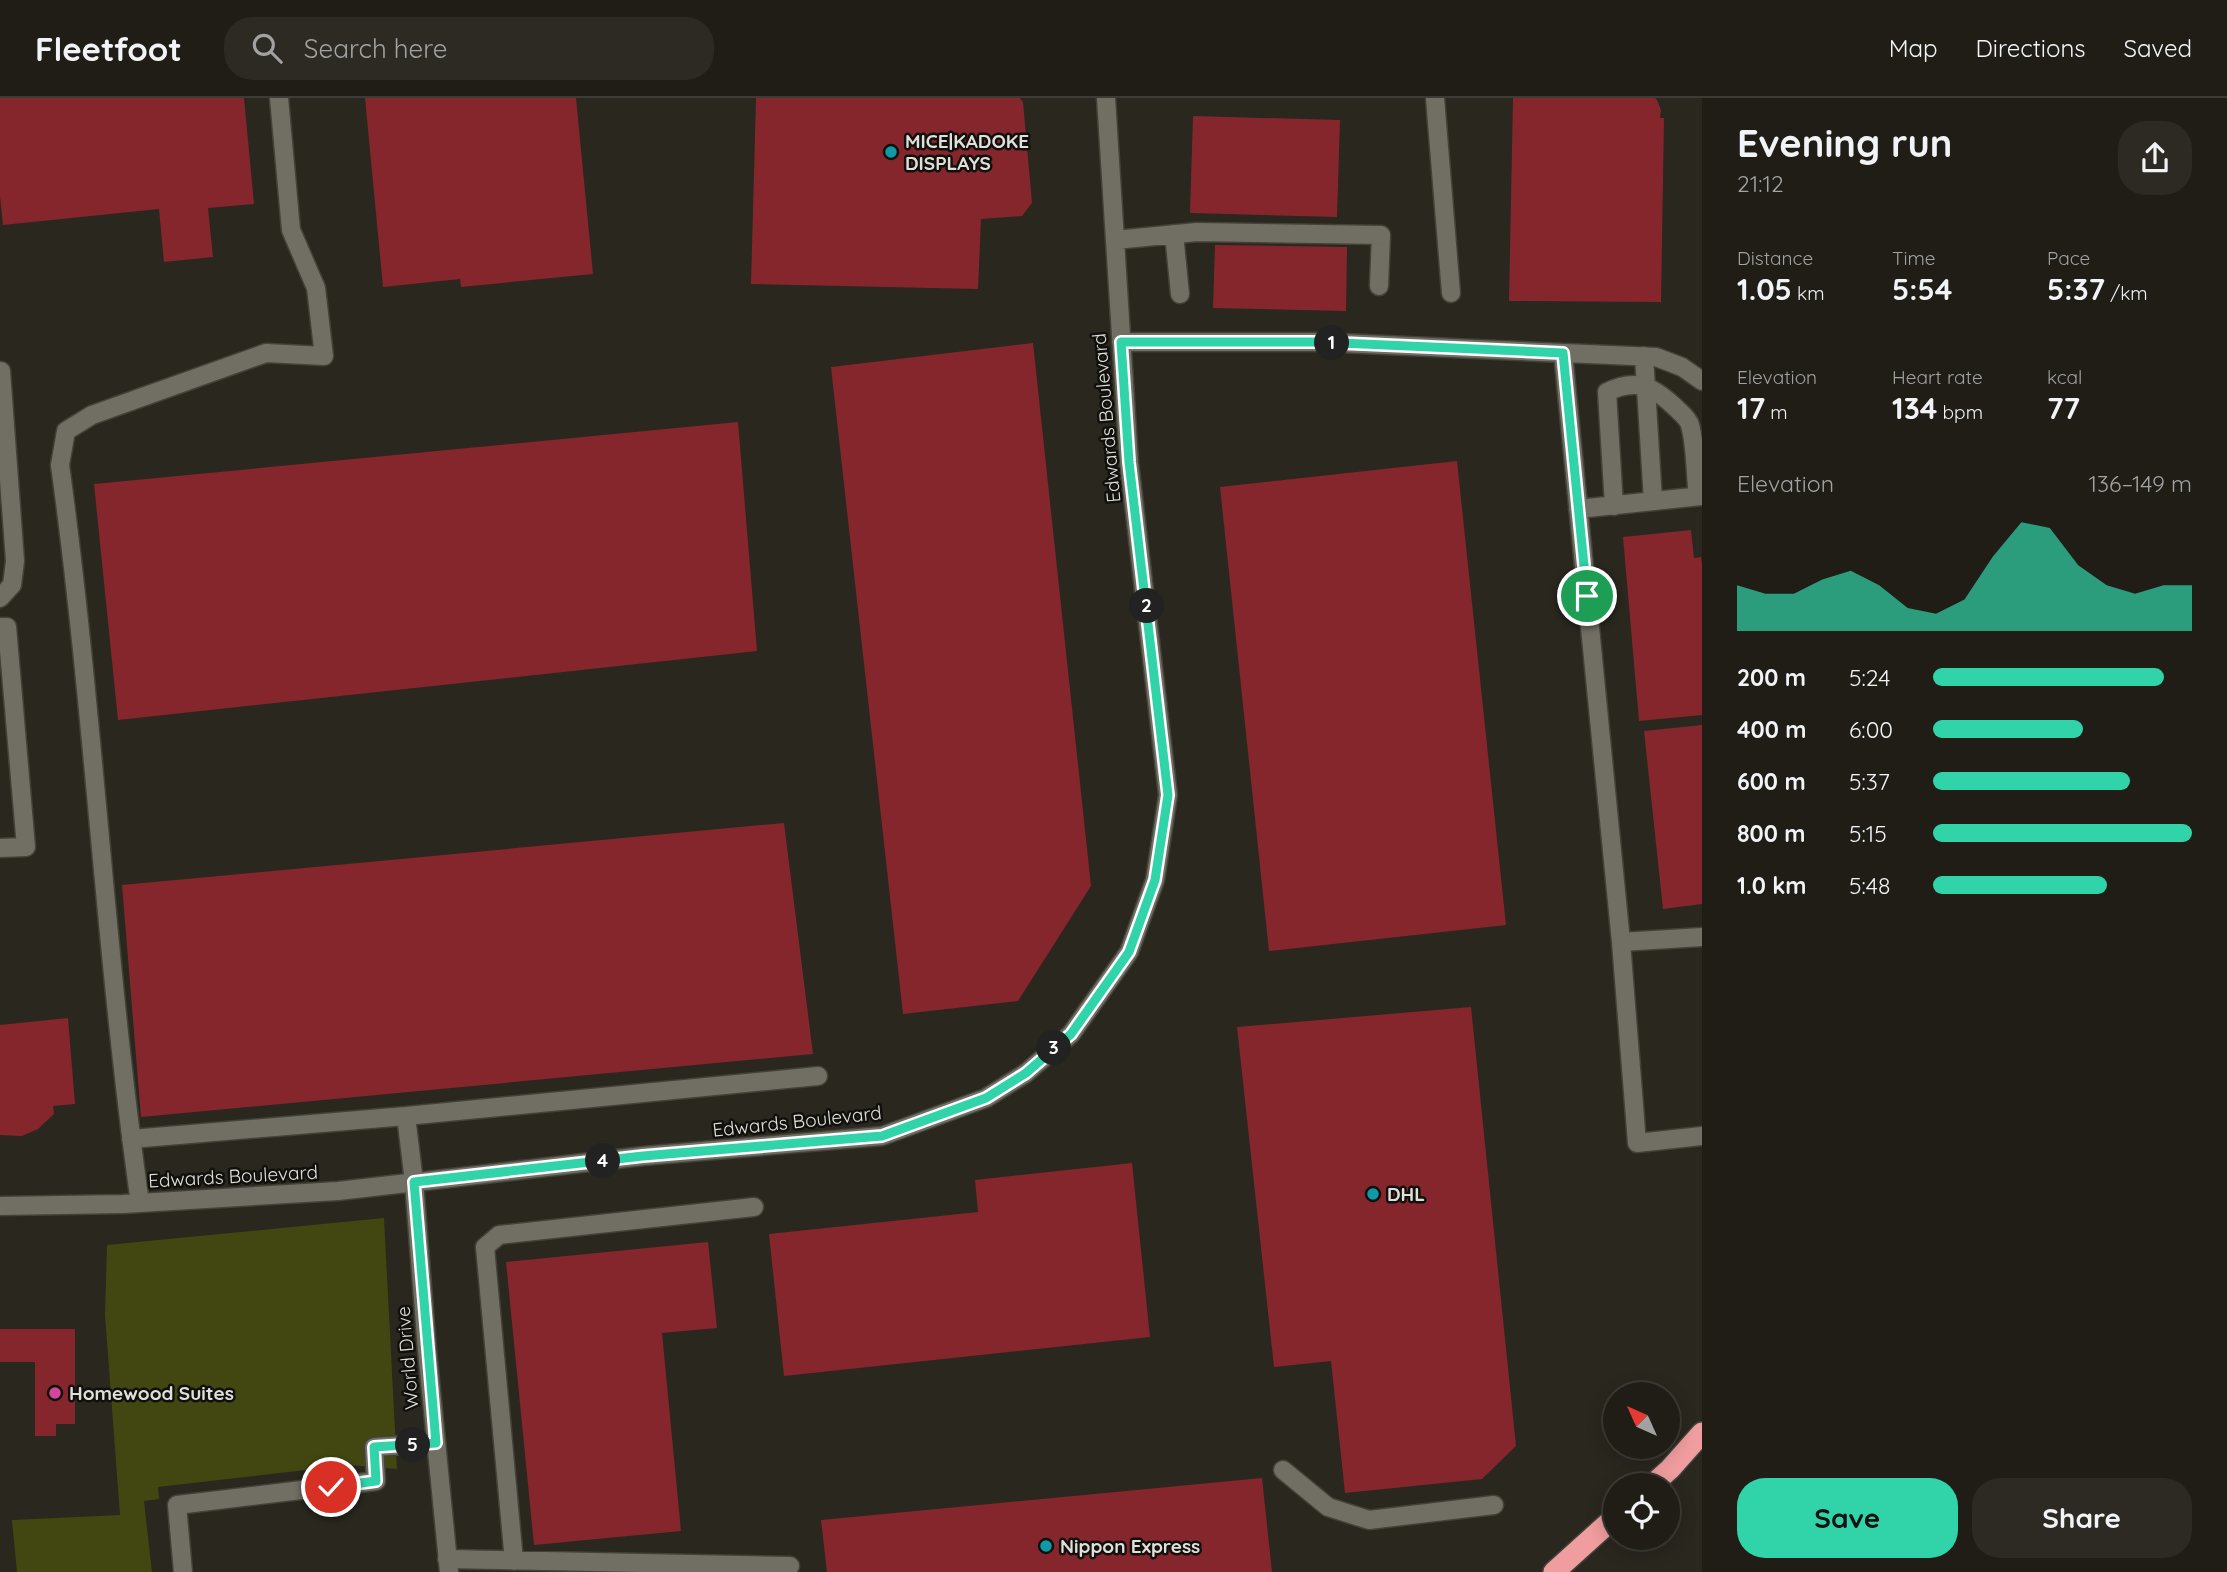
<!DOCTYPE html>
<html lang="en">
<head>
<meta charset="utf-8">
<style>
	:root { --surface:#1f1d16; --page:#2c2a23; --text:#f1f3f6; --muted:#a1a2a1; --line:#3c3b35; --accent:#31d4a9 }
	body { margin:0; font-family:Quicksand,sans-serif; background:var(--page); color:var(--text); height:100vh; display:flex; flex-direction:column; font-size:26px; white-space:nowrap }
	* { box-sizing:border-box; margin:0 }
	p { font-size:23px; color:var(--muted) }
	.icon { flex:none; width:38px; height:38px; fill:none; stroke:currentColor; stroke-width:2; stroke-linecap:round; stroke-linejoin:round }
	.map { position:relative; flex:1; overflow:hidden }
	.sheet { display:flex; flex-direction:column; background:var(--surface); width:525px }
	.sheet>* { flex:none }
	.needle { width:46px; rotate:315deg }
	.tools { position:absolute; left:1603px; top:1284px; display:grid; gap:14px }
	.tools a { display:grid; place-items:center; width:77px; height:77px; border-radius:50%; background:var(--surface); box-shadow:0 4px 18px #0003,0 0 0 2px var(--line); font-size:35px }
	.pin { position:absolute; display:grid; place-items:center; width:60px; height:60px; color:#fff; margin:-30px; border:4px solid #fff; border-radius:50%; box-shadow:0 2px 7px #0007 }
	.km { position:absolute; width:35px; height:35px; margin:-18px; border-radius:50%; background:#222; color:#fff; font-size:19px; line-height:35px; text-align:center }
	.round { display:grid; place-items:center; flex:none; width:74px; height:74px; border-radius:28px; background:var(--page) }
	.summary { display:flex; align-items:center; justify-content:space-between; height:119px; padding:0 35px }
	h1 { font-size:38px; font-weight:700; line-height:52px }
	.figures { display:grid; grid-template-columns:repeat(3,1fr); gap:10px; height:119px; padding:7px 35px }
	.figures div { display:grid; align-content:center }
	.figures b { font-size:30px; font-weight:700 }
	.figures small { font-size:19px; font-weight:400 }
	.figures p { font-size:19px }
	.chart { height:196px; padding:14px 35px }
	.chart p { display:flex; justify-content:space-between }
	.chart svg { width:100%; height:126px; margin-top:7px; fill:var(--accent); opacity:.7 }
	.primary-button { display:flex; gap:14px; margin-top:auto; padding:14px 35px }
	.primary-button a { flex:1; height:80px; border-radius:28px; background:var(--accent); color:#111; font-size:28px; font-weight:700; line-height:80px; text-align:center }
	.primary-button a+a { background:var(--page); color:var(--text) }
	ul { padding:0 35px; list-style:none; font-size:23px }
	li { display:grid; grid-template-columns:112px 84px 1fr; align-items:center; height:52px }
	li i { height:18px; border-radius:9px; background:var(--accent) }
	header { display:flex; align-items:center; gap:42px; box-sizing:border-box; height:98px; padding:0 35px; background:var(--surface); border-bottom:2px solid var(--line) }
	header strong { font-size:33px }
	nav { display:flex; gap:38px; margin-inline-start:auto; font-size:24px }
	.search { width:490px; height:63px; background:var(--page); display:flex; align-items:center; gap:18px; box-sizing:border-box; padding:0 24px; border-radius:28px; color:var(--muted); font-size:26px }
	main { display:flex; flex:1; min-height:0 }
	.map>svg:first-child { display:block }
	.green { fill:#424712 }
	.building { fill:#85262d }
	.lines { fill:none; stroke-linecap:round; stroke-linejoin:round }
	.minor-casing { stroke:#434239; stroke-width:21 }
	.highway-casing { stroke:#434239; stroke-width:24 }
	.minor { stroke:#716f63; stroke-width:18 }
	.highway { stroke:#ef9d9e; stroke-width:21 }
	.route-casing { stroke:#fff; stroke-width:14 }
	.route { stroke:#31d4a9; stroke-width:9 }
	.culture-dot { fill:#0f9aa8; stroke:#11100c; stroke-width:2.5 }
	.hotel-dot { fill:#d1479c; stroke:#11100c; stroke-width:2.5 }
	.labels { text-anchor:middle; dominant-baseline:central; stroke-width:5; stroke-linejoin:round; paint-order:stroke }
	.poi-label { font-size:19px; font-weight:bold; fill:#e0dfd9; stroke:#11100c; text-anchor:start }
	.street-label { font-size:19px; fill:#e0dfd9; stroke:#11100c }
</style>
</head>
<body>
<header>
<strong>Fleetfoot</strong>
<div class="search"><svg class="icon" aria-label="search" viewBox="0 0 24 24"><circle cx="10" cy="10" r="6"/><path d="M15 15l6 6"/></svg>Search here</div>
<nav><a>Map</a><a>Directions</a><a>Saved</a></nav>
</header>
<main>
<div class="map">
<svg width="1702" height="1474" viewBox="0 0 1702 1474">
	<rect width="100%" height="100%" fill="#29271e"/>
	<path class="green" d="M384 1120 397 1371 349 1367 158 1389 159 1401 144 1403 152 1474H17L12 1422 120 1417 105 1217 107 1147Z"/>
	<path class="building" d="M0 0H244L254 106 208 110 213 159 164 164 159 111 3 127 0 98Z
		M365 0H576L593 176 461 189 460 181 383 189Z
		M756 0H1020L1023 4 1032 105 1022 118 981 121 978 191 751 186Z
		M1513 0H1655L1657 2 1661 12 1660 20H1664L1661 204 1509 203Z
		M1193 18 1340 22 1337 119 1190 115Z
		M1215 147 1347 149 1346 213 1213 210Z
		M1033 245 1091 788 1018 903 903 916 831 269Z
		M738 324 757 553 118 622 94 386Z
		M1457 363 1506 827 1269 853 1220 389Z
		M1691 432 1694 460 1701 459 1702 466V617L1639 623 1623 439Z
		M1702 627V806L1663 811 1644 633Z
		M784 725 813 956 141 1019 122 787Z
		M1471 909 1516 1348 1482 1381 1345 1395 1331 1263 1274 1269 1237 929Z
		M68 920 75 1006 53 1008 54 1016 38 1031 22 1038 0 1037V927Z
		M1132 1065 1150 1239 784 1278 769 1136 978 1114 975 1082Z
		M708 1144 717 1230 662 1235 681 1433 534 1447 506 1164Z
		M0 1231H75V1326H56V1338H35V1264H0Z
		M1262 1380 1272 1474H827L821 1422Z"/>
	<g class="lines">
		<g class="minor-casing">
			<path id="minor" d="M1435 0 1451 195
				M1174 136 1180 196
				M1115 142 1197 134 1381 137 1379 188
				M1121 244H1318L1656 259 1682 269 1702 283
				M1563 255 1621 844 1702 839
				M1644 258 1653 403
				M1614 408 1607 294C1637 279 1654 289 1676 310 1681 315 1688 320 1690 327 1696 349 1695 375 1698 398
				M1578 411 1702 398
				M0 500 12 487 15 463 1 273
				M0 529H7L26 749 0 750
				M1621 844 1637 1045 1702 1038
				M406 1018 414 1084 427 1252 449 1474
				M131 1041 406 1018 818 978
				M140 1105C105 860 94 612 60 367L66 333 92 317 266 255 324 258 316 190 291 132 279 0
				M0 1108 123 1106 338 1093 643 1058 882 1038 986 1000 1026 975 1071 936 1129 854 1155 782 1168 697 1129 364 1106 0
				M1283 1372 1328 1409 1369 1422 1494 1407
				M447 1461 790 1468
				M514 1463 485 1149 499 1137 754 1109
				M183 1474 177 1407 376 1383 374 1349 436 1345"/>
		</g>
		<g class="highway-casing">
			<path id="highway" d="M1651 1388 1670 1371 1702 1335
				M1554 1474 1615 1419"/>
		</g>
		<use href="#minor" class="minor"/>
		<use href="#highway" class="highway"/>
	</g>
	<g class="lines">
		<g class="route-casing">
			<path id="route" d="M331 1389 376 1383 374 1349 436 1345 414 1084 643 1058 882 1038 986 1000 1026 975 1071 936 1129 854 1155 782 1168 697 1129 364 1121 244H1318L1563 255 1587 498"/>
		</g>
		<use href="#route" class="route"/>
	</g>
	<g class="culture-dot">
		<circle cx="891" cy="54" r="7"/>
		<circle cx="1373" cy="1096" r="7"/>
		<circle cx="1046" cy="1448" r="7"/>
	</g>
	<circle class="hotel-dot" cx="55" cy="1295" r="7"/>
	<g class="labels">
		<g class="poi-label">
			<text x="905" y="43">MICE|KADOKE<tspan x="905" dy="22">DISPLAYS</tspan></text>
			<text x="1387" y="1096">DHL</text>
			<text x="69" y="1295">Homewood Suites</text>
			<text x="1060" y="1448">Nippon Express</text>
		</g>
		<g class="street-label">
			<text transform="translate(1106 320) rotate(-95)">Edwards Boulevard</text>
			<text transform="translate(797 1023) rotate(-6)">Edwards Boulevard</text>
			<text transform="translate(233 1078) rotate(-3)">Edwards Boulevard</text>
			<text transform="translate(407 1260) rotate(-95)">World Drive</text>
		</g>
	</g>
</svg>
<div class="tools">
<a><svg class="needle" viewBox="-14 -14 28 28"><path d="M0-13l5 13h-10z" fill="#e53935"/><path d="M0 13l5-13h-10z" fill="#a1a2a1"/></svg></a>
<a><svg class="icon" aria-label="locate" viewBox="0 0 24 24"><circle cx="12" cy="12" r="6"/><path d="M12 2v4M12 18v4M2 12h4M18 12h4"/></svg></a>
</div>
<div class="pin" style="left:1587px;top:498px;background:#1e9e55"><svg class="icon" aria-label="arrive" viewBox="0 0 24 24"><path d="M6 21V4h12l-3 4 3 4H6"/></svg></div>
<div class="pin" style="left:331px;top:1389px;background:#d93025"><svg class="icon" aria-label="check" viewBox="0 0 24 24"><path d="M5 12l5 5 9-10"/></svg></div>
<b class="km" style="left:1332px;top:245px">1</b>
<b class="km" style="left:1147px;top:508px">2</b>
<b class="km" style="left:1054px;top:950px">3</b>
<b class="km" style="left:603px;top:1063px">4</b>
<b class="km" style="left:413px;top:1347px">5</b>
</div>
<section class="sheet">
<div class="summary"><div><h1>Evening run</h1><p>21:12</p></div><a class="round"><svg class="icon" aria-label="share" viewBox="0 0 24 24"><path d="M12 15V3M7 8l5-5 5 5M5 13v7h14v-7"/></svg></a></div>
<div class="figures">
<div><p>Distance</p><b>1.05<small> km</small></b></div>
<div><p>Time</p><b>5:54</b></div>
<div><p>Pace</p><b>5:37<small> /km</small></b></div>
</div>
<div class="figures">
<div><p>Elevation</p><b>17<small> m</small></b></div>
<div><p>Heart rate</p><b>134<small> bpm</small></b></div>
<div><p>kcal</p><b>77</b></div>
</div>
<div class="chart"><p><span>Elevation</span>136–149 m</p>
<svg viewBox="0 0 160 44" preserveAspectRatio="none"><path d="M0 44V28L10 31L20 31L30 26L40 23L50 28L60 36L70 38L80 33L90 18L100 6L110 8L120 21L130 28L140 31L150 28L160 28V44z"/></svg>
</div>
<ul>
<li><b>200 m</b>5:24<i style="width:89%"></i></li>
<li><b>400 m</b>6:00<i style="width:58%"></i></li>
<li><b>600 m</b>5:37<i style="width:76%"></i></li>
<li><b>800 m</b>5:15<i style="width:100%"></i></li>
<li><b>1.0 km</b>5:48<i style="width:67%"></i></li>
</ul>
<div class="primary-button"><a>Save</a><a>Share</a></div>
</section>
</main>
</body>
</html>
